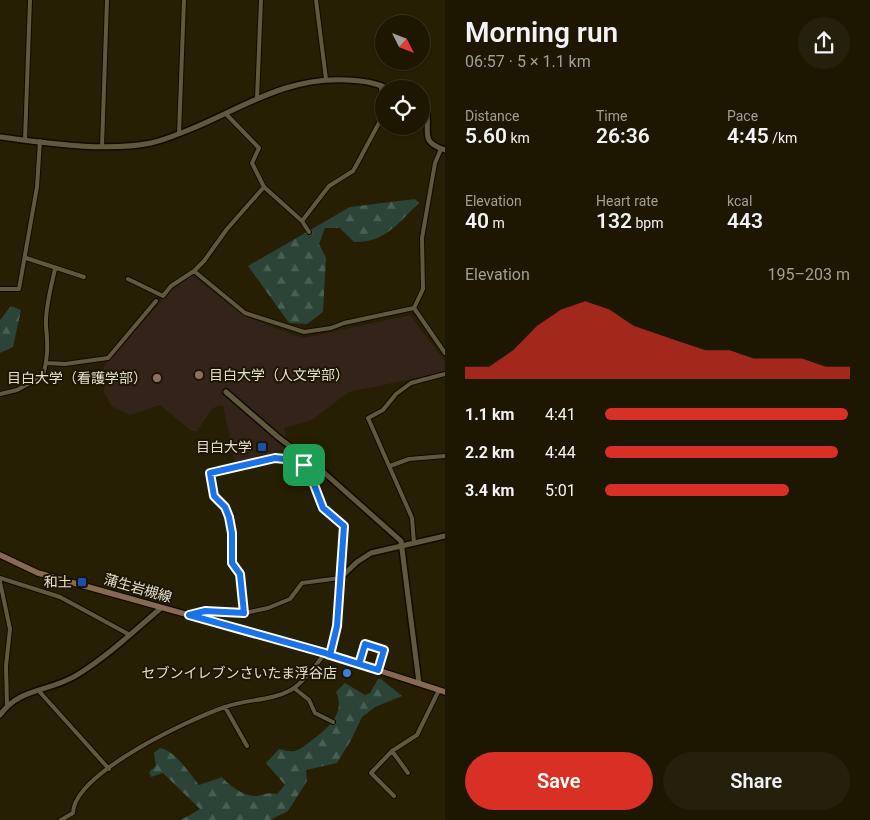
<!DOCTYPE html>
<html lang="en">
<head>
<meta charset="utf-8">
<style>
	:root { --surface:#1d1702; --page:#25200c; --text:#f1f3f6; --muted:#a09f99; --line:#3b3624; --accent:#d93025 }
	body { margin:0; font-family:Roboto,"Noto Sans JP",sans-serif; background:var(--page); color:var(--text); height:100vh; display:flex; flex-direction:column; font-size:19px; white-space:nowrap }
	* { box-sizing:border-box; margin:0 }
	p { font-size:16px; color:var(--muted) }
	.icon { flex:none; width:28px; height:28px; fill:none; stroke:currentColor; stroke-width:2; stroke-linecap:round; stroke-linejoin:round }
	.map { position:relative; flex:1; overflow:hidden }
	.side { display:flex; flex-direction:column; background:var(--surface); width:425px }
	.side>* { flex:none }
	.needle { width:32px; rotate:132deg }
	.tools { position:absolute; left:375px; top:15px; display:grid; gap:10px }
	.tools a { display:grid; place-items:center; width:55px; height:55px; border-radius:50%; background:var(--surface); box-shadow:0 1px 4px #0004,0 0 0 1px var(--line); font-size:25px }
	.pin { position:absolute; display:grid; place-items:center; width:42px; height:42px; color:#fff; margin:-21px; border-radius:10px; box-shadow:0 2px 8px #0006 }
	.round { display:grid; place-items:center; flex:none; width:52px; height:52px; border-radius:26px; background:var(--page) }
	.head { display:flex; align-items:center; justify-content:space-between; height:85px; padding:0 20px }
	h1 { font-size:28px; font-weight:600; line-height:38px }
	.stats { display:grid; grid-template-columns:repeat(3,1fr); gap:8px; height:85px; padding:5px 20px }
	.stats div { display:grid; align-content:center }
	.stats b { font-size:21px; font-weight:600 }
	.stats small { font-size:14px; font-weight:400 }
	.stats p { font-size:14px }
	.chart { height:140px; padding:10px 20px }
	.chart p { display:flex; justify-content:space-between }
	.chart svg { width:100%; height:90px; margin-top:5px; fill:var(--accent); opacity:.7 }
	.cta { display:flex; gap:10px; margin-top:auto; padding:10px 20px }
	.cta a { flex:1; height:58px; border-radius:30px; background:var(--accent); color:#fff; font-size:20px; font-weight:600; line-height:58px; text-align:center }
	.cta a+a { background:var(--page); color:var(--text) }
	ul { padding:0 20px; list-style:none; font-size:16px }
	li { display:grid; grid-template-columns:80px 60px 1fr; align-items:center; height:38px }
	li i { height:12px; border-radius:6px; background:var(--accent) }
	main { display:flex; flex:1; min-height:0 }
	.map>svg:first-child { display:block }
	.education { fill:#332319 }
	.forest { fill:url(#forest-firs) }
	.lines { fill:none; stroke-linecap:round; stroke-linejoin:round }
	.minor-casing { stroke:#100900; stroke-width:6 }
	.tertiary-casing { stroke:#100900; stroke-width:8 }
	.secondary-casing { stroke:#100900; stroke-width:8 }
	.minor { stroke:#61593c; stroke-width:4 }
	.tertiary { stroke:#61593c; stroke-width:5 }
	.secondary { stroke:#886a50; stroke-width:5.5 }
	.route-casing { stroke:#fff; stroke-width:10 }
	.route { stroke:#1a73e8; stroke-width:6 }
	.education-dot { fill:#8d6e63; stroke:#1d1600; stroke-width:2 }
	.transit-dot { fill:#1a4fb4; stroke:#1d1600; stroke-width:2 }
	.shop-dot { fill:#3f7fe0; stroke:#1d1600; stroke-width:2 }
	.labels { text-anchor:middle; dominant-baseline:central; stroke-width:4; stroke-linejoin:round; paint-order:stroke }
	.poi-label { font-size:14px; fill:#e4dfcf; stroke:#1d1600; text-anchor:end }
	.street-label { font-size:14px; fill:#e4dfcf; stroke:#1d1600 }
</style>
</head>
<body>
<main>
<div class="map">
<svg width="445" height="820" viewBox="0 0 445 820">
	<defs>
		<pattern id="forest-firs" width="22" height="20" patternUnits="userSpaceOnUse" patternTransform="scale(1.25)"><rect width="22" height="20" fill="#2b4437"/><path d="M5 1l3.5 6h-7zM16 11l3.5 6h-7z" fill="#4a5f53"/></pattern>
	</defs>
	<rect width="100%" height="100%" fill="#271f03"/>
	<path class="education" d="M192 275 246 317 303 338 410 315 445 361V372L349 392 312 420 284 428 290 451 235 464 223 405 213 408 197 431H191L160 405 130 415 111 406 104 392V366L168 293Z"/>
	<path class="forest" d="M415 199 419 203C398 223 385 243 354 242L340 228H325L319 244 326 258 323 312 307 324 289 323 248 266 350 207Z
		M11 306 21 310 13 347 0 353V320Z
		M378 679H381L402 696 375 707 362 717 351 740 337 763 306 770 307 781 288 811 270 820H181L200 809 163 773 151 777 149 772 156 766 154 753 160 748C176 751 189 773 199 785L222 777C229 786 245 797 257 796 265 794 269 792 277 794L285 785 266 763 279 749C284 750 290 752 295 751 301 749 307 744 312 740 328 728 346 713 336 692L345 683 365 695 370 693Z"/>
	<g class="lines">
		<g class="minor-casing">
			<path id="minor" d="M316 0 326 79
				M257 99 261 0
				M226 114 259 148 252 163 264 187 302 221 309 232
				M179 134 184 0
				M25 140 30 0
				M102 147 107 0
				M302 221 329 186 353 171 357 164 380 121 382 106 381 86
				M26 258 84 277
				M194 271 245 313 304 332 331 328 344 323 414 308
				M128 279 163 296 171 286 194 271 204 261 227 229 264 187
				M0 289H19L37 187 40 141
				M414 308 423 289 422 238 435 163 441 149
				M414 308 445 353
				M47 363 65 364 108 358 156 301
				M0 394 17 390 43 376C48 356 48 346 46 326 45 308 51 287 55 269
				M390 466 409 459 445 456
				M414 543 412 518 368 418 383 410 396 394 411 383 445 374
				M0 578 60 597 130 635
				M0 582 10 629 6 666 7 705
				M245 613 240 574 232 563V533L229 517 225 507 214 496 210 473 275 458 294 460 304 465 308 460
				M191 615 205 611 245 613 268 608 290 599 302 583 340 578 344 525 323 508 304 465
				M359 664 365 644 384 650 378 670
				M294 688 309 700 315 713 333 722
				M38 690 109 769
				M225 707 247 746
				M392 751 408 773
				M394 796 371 773 392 751 417 735 439 690
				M61 820 73 813C74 773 190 719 225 707 247 699 271 701 291 690 304 682 316 665 325 653"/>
		</g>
		<g class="tertiary-casing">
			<path id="tertiary" d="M421 107 427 114C429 135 421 142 445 150
				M0 137C48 143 104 152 151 143 165 140 178 134 191 129 244 107 288 76 348 80 363 81 375 82 388 89
				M226 392 278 437 320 469 401 541 419 683
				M329 655 336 635 340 578 357 562 371 553 445 536
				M0 715C20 687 50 692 77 675 108 656 134 631 161 608"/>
		</g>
		<g class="secondary-casing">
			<path id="secondary" d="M0 555 38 573 325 653 445 692"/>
		</g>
		<use href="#minor" class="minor"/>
		<use href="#tertiary" class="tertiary"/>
		<use href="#secondary" class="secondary"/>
	</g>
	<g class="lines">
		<g class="route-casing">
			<path id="route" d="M304 465 308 469 323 508 344 526 337 626 330 655 378 670 384 650 365 644 359 664 330 655 325 653 189 615 205 611 244 613 240 574 232 563V533L229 517 225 507 214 496 210 473 275 458 294 460 304 465"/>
		</g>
		<use href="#route" class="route"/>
	</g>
	<g class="education-dot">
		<circle cx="199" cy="375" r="5"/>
		<circle cx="157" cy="378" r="5"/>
	</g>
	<g class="transit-dot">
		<rect x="257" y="442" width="10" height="10" rx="2.5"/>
		<rect x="77" y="577" width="10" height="10" rx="2.5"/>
	</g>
	<circle class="shop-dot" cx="347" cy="673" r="5"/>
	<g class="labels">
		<g class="poi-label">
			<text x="209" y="375" text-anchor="start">目白大学（人文学部）</text>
			<text x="147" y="378">目白大学（看護学部）</text>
			<text x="252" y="447">目白大学</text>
			<text x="72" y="582">和土</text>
			<text x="337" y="673">セブンイレブンさいたま浮谷店</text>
		</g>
		<g class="street-label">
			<text transform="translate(138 588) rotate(16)">蒲生岩槻線</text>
		</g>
	</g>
</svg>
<div class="tools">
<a><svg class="needle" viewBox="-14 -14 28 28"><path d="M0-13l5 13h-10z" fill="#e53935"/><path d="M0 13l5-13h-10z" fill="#a09f99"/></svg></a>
<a><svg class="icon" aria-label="locate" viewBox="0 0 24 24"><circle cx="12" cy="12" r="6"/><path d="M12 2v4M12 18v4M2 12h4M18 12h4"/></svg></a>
</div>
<div class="pin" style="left:304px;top:465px;background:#1e9e55"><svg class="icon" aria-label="arrive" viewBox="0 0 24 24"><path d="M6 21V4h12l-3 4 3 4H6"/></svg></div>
</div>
<section class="side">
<div class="head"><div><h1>Morning run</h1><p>06:57 · 5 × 1.1 km</p></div><a class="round"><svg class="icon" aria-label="share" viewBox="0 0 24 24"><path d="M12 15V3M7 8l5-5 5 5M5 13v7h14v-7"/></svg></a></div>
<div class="stats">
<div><p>Distance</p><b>5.60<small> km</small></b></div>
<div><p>Time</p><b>26:36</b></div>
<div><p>Pace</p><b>4:45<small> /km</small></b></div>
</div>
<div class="stats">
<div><p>Elevation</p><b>40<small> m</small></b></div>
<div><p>Heart rate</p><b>132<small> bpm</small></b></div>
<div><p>kcal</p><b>443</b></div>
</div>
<div class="chart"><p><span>Elevation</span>195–203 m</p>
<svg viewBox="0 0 160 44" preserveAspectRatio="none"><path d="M0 44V38L10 38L20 30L30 18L40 10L50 6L60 10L70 18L80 22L90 26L100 30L110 30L120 34L130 34L140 34L150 38L160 38V44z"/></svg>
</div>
<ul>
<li><b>1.1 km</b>4:41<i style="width:99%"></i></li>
<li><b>2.2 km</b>4:44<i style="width:95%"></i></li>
<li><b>3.4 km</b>5:01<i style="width:75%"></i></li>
</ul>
<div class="cta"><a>Save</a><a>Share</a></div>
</section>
</main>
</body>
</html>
